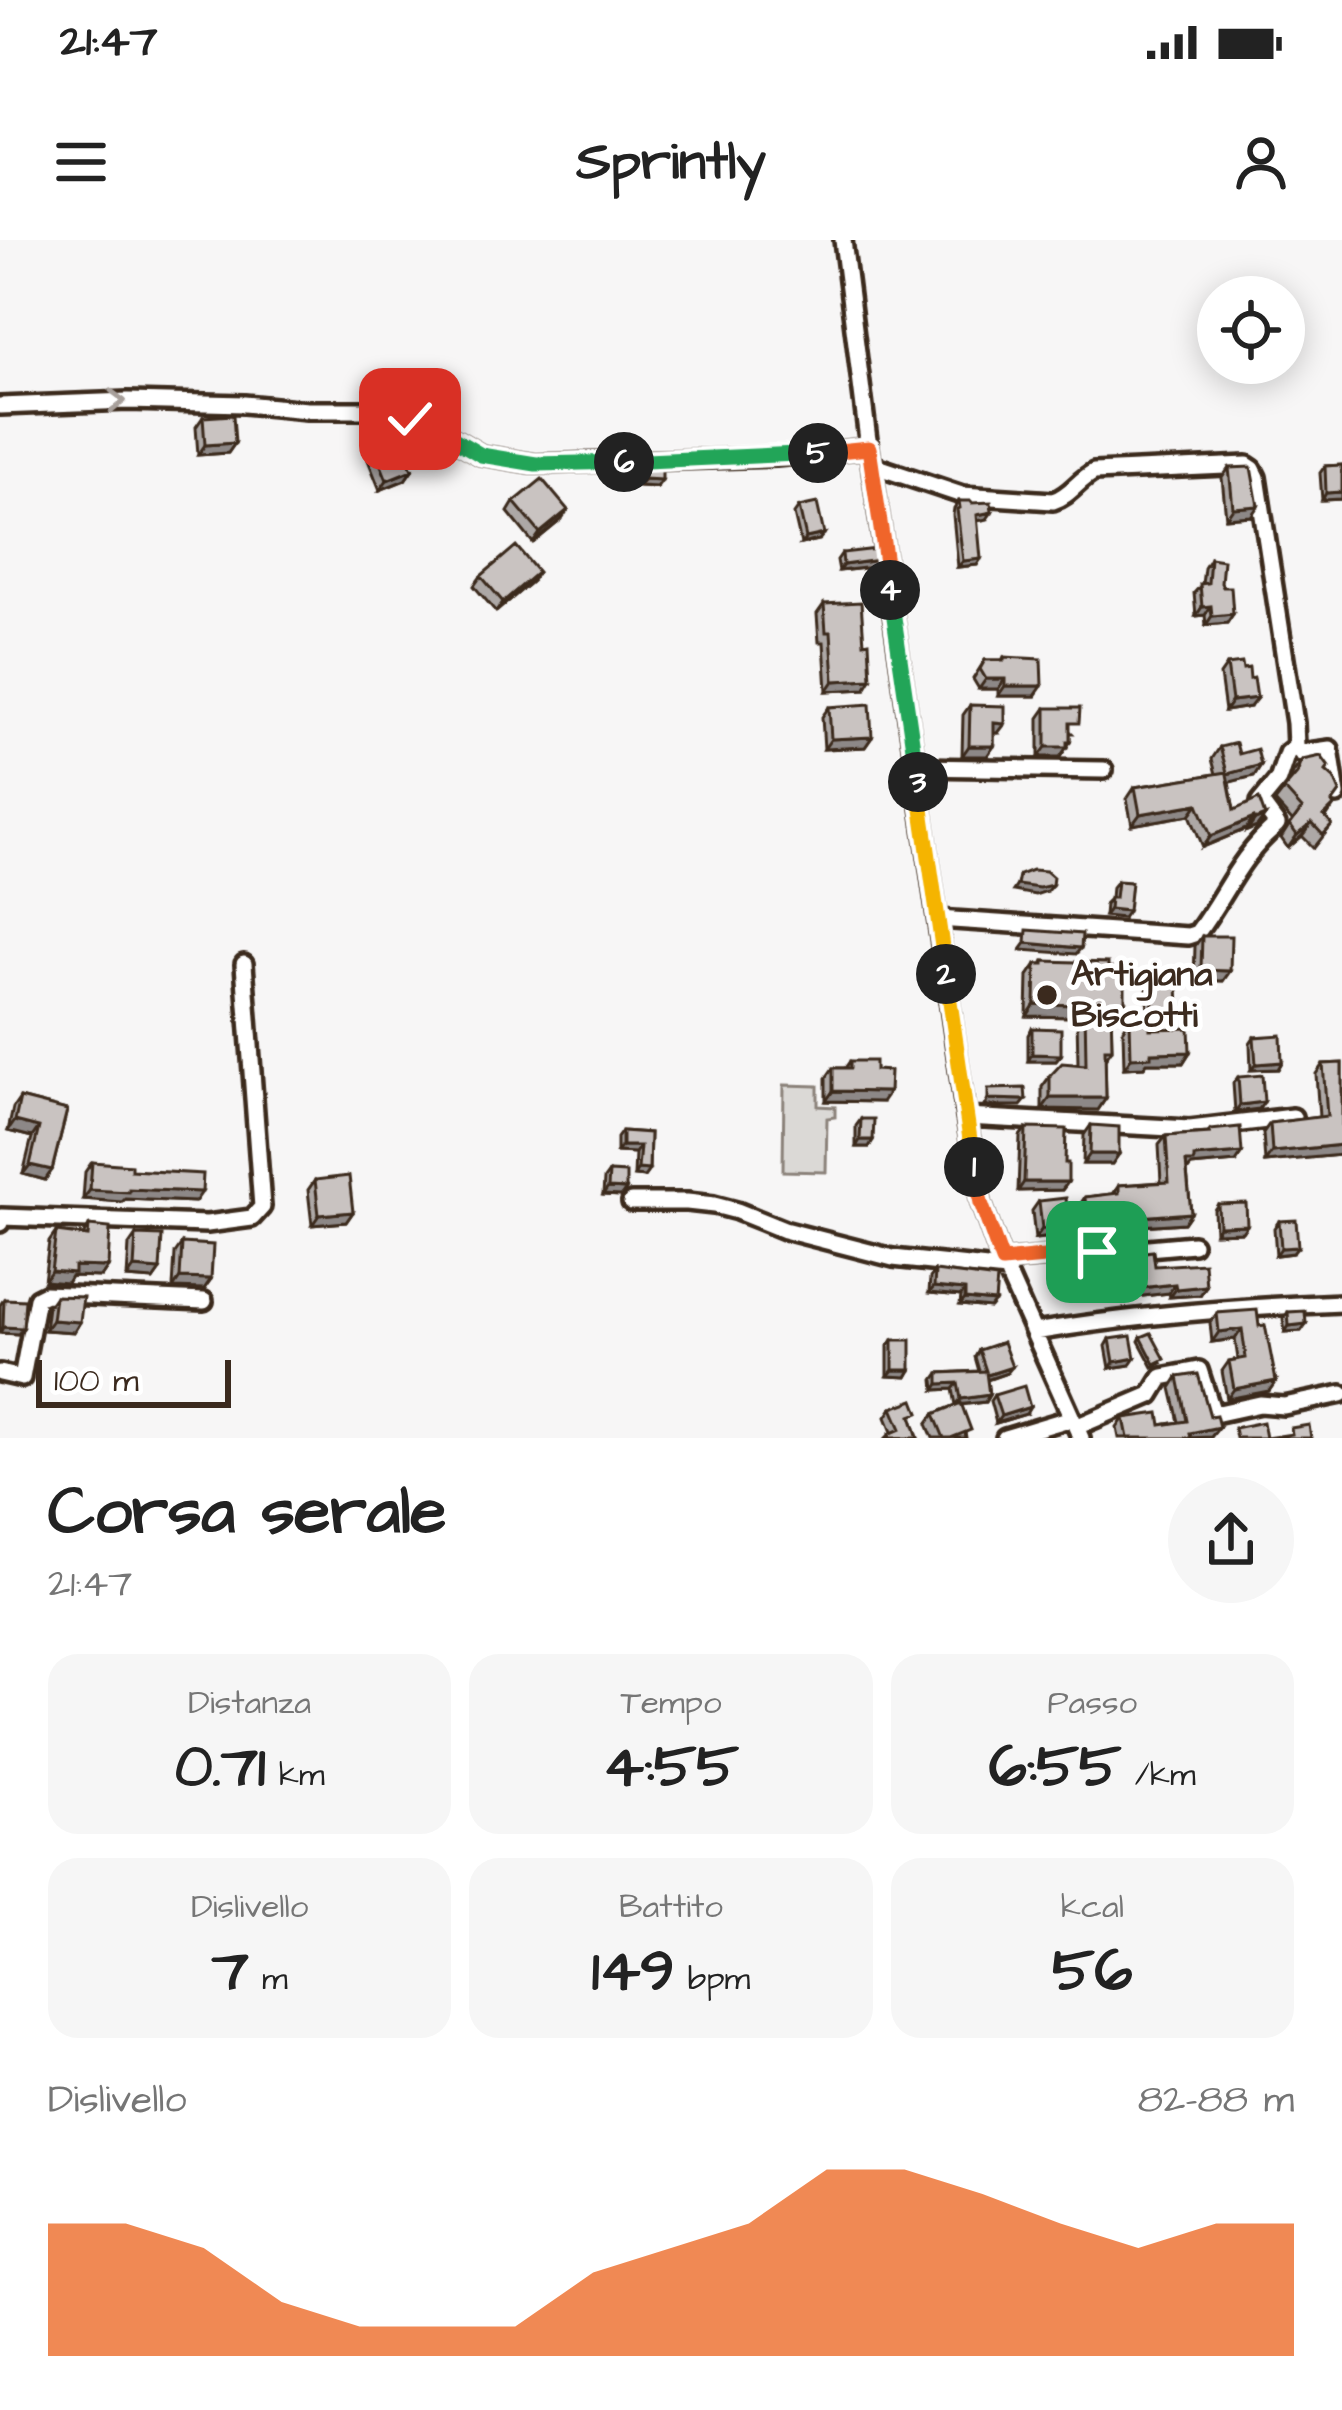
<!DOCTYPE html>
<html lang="it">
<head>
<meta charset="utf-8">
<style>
	:root { --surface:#fff; --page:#f6f6f6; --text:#222; --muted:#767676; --accent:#ea580c }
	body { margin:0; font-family:"Architects Daughter",sans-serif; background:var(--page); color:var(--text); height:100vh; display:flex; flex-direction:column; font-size:45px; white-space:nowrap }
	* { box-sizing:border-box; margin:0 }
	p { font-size:39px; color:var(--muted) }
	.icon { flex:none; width:66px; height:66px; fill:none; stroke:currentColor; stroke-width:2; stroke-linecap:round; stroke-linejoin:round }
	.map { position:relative; height:1198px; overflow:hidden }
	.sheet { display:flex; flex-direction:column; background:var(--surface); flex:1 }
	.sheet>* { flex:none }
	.fabs { position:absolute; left:1197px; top:36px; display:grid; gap:24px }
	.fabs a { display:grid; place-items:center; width:108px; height:108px; border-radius:50%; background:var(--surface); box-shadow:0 6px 30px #0003; font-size:60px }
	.scale { position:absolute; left:36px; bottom:30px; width:195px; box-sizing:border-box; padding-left:12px; border:6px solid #3b2a1e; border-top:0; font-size:33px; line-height:42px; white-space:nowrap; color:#3b2a1e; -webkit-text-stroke:9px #fff; paint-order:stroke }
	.pin { position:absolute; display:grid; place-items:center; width:102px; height:102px; color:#fff; margin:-51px; border-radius:24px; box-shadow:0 6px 18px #0006 }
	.km { position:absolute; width:60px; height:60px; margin:-30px; border-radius:50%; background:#222; color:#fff; font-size:33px; line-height:60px; text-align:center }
	.round { display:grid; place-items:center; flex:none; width:126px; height:126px; border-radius:63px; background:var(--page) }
	.overview { display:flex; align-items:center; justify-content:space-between; height:204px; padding:0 48px }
	h1 { font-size:66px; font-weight:700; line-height:90px }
	.stats { display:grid; grid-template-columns:repeat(3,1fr); gap:18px; height:204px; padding:12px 48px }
	.stats div { display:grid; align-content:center; border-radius:30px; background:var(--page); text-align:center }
	.stats b { font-size:60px; font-weight:700 }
	.stats small { font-size:33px; font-weight:400 }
	.stats p { font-size:33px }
	.chart { height:336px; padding:24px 48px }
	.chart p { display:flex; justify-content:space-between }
	.chart svg { width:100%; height:216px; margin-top:12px; fill:var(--accent); opacity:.7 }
	.status { display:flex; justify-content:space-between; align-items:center; height:84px; padding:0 60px; background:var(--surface); direction:ltr }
	.status svg { height:33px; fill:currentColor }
	header { display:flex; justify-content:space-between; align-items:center; height:156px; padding:0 48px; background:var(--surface); font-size:54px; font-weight:700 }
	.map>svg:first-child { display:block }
	.green { fill:#dbd9d6; stroke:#8b827a; stroke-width:3 }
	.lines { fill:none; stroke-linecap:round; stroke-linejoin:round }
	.minor-casing { stroke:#3b2a1e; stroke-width:24 }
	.minor { stroke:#fff; stroke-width:15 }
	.wall { fill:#ada8a6; stroke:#3b2a1e; stroke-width:3 }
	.shaded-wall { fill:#8d8887; stroke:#3b2a1e; stroke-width:3 }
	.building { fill:#c9c3c1; stroke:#3b2a1e; stroke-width:3 }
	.oneway { stroke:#a79f9a }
	.split-1-casing { stroke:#fff; stroke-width:24 }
	.split-2-casing { stroke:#fff; stroke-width:24 }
	.split-3-casing { stroke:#fff; stroke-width:24 }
	.split-4-casing { stroke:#fff; stroke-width:24 }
	.split-5-casing { stroke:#fff; stroke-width:24 }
	.split-6-casing { stroke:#fff; stroke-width:24 }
	.split-7-casing { stroke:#fff; stroke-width:24 }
	.split-1 { stroke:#f0652b; stroke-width:15 }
	.split-2 { stroke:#f5b400; stroke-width:15 }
	.split-3 { stroke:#f5b400; stroke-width:15 }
	.split-4 { stroke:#22a559; stroke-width:15 }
	.split-5 { stroke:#f0652b; stroke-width:15 }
	.split-6 { stroke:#22a559; stroke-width:15 }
	.split-7 { stroke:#22a559; stroke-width:15 }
	.poi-dot { fill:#3b2a1e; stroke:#fff; stroke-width:4.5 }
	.labels { text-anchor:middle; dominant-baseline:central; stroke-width:10; stroke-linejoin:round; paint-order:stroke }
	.poi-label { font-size:36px; font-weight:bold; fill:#3b2a1e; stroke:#fff; text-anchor:start }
</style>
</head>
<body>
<div class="status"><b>21:47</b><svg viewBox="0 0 49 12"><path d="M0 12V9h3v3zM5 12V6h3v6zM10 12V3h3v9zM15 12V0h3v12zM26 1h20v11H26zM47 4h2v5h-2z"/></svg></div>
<header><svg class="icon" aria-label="menu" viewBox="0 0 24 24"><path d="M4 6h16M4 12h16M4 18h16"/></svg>Sprintly<svg class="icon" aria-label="person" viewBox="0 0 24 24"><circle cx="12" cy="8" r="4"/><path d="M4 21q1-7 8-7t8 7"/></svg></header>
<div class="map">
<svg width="1342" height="1198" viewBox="0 0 1342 1198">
	<rect width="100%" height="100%" fill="#f7f6f6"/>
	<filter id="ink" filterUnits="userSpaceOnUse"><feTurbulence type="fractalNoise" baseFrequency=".00833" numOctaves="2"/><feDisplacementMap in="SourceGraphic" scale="24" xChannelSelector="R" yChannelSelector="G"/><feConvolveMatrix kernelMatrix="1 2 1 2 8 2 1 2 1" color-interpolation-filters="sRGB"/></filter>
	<g filter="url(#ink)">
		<path class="green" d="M784 845 818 846V866L835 867V877L827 878 826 932 783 931Z"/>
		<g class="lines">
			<g class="minor-casing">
				<path id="minor" d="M843 0 869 208 966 877 981 963 1002 1021 1081 1198
					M0 166 128 161 244 164 307 170H369L410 179 447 195 481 215 536 224 776 217 869 208
					M872 225 962 255 1053 261C1070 256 1078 240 1094 232L1247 225 1253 229 1257 237 1295 483 1296 506 1301 513 1330 509 1337 555
					M916 527 1104 530
					M938 679 1188 696 1197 693C1227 653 1237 619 1277 585L1260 562 1278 540 1287 513 1296 506
					M966 877 1190 889 1293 877
					M631 962H687L714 965 737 971 784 990 893 1018 1006 1030
					M0 983 1 977 207 984 252 978 262 967 244 724
					M1002 1021 1193 1004
					M1034 1092C1136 1075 1239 1067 1342 1063
					M0 1133 22 1138 37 1058 45 1054 204 1061
					M1076 1187 1151 1155 1162 1137 1199 1130 1212 1170 1219 1173 1260 1164 1284 1166 1342 1154
					M1005 1198 1072 1178"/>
			</g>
			<use href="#minor" class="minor"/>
		</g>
		<path class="wall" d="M203 177 235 203 228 213 198 215 196 187Z
			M375 210 412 230 405 240 380 250 368 220Z
			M1342 225V259L1322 260 1320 233 1325 226Z
			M644 226 657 247 639 246V233Z
			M1229 228 1251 276 1226 278 1222 238Z
			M959 261 972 263 987 279 977 281V325L958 327 953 275 954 268Z
			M514 262 561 280 533 303 508 272Z
			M799 267 819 300 801 304 794 274Z
			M842 313 879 320 874 327 839 331 837 320Z
			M1210 318 1233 374 1227 383 1206 385 1205 375 1196 376 1194 353 1202 344 1204 328Z
			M481 336 531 342 496 372 474 346Z
			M824 364 865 449 827 451 824 402H819L817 374Z
			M1004 417 1035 456H998V449H979L973 439 985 420H1002Z
			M1227 425 1243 429 1250 467 1225 471 1220 435Z
			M970 465 998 493H994V506L987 516H962L963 475Z
			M829 467 872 497 865 507 824 509 822 477Z
			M1046 468 1072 493H1070V502L1060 517H1039V478Z
			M1220 507 1261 525 1254 536 1229 542 1234 570 1265 576 1257 587 1247 591 1246 589 1203 607 1190 575 1132 585 1127 559 1135 547 1216 534 1212 519Z
			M1302 520 1326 531 1332 563 1334 566 1326 578 1332 585 1314 608 1302 596 1288 608 1281 598 1292 581 1275 562 1289 544 1293 533Z
			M1117 641 1123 678 1104 676 1105 664 1111 658 1112 647Z
			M1202 696 1230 731 1223 741 1194 740 1195 706Z
			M1044 721 1108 728 1117 774H1111L1112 809 1105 819 1106 858 1098 870 1042 869V847L1050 836 1078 824 1077 777 1027 776 1028 736 1036 724H1042Z
			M1152 743 1175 776 1148 777 1147 750Z
			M1130 779 1150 789 1190 812 1183 823H1147L1144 827 1124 828 1123 789Z
			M1032 788 1061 815 1056 821H1028V795Z
			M1254 797 1282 822 1278 829 1251 830 1250 803Z
			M850 821 875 830 882 862 826 861V838L833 828H845Z
			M1342 823V915L1265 922 1263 893 1270 883 1319 877 1316 834 1323 824Z
			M1238 837 1259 869 1235 872 1233 843Z
			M20 858 67 870 52 930 45 940 23 934 32 897 8 891 13 868Z
			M861 879 873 900 869 907H856V886Z
			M1091 885 1119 914 1112 924H1083L1084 895Z
			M1026 888 1065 923 1068 942 1062 950 1018 951 1020 896Z
			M1210 890 1236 922 1191 926 1187 931 1191 973 1184 983 1111 988 1107 993 1081 995 1079 966 1085 957 1113 954 1119 945 1161 942 1159 905 1166 896 1208 893Z
			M622 891 650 893 649 930 644 937 634 936 635 913 617 912V898Z
			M92 922 131 930 195 962 125 959 122 962 83 959 85 932Z
			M609 932 626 949 621 956 603 955 604 939Z
			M315 940 353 972 346 982 312 985 308 950Z
			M1039 961 1069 986 1062 996 1035 999 1032 971Z
			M1218 964 1247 985 1242 992 1215 993 1214 970Z
			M1279 981 1293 1013 1276 1015 1274 988Z
			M89 986 108 1027 101 1037 71 1036 67 1043 44 1041 49 1002 56 992 83 995Z
			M136 995 160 1030 153 1040 127 1038 129 1005Z
			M182 1003 211 1039 204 1049 173 1048 175 1013Z
			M1120 1015 1155 1026 1206 1046 1200 1055 1170 1057 1169 1053 1117 1059 1114 1024Z
			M935 1031 990 1068 960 1065 961 1056 929 1053 930 1038Z
			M55 1056 80 1082 74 1092 45 1090 48 1066Z
			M4 1059 23 1088 18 1094 0 1093V1065Z
			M1288 1072 1306 1084 1301 1091 1285 1092 1283 1079Z
			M1217 1073 1259 1086 1276 1141 1269 1151 1227 1159 1222 1131 1229 1121 1238 1119 1235 1099 1212 1102 1210 1083Z
			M1141 1097 1162 1123 1153 1127 1139 1101Z
			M1110 1099 1130 1125 1110 1128 1106 1106Z
			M893 1100 911 1130 907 1137 888 1136V1106Z
			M979 1110 1007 1133 987 1140 989 1155 985 1162 961 1165 966 1198H933L927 1184 934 1174 956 1165 953 1149 935 1150 934 1140 939 1133 979 1131 975 1117Z
			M1178 1137 1219 1187 1211 1197 1119 1198 1117 1188 1124 1178 1161 1185 1179 1182 1171 1148Z
			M994 1155 1026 1174 996 1183 990 1161Z
			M892 1168 913 1182 918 1198H886L892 1192 886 1177Z"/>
		<path class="shaded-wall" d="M235 203 228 213 198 215 205 205Z
			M412 230 405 240 380 250 387 240Z
			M644 239 662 240 657 247 639 246Z
			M1342 252V259L1322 260 1326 253Z
			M1258 266 1251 276 1226 278 1233 268Z
			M568 270 561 280 533 303 540 293Z
			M992 272 987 279 972 282 977 275Z
			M824 294 819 300 801 304 806 298Z
			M981 319 977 325 958 327 963 321Z
			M879 320 874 327 839 331 843 325Z
			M538 332 531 342 496 372 503 362Z
			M1211 366 1205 375 1196 376 1202 367Z
			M1233 374 1227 383 1206 385 1212 376Z
			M871 439 865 449 827 451 834 441Z
			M986 439H1005L998 449H979Z
			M1005 446H1042L1035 456H998Z
			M1257 458 1250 467 1225 471 1232 461Z
			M994 483 1005 484 998 493H987Z
			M872 497 865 507 824 509 831 499Z
			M1067 502H1070L1060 517H1039L1046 507Z
			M969 506H994L987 516H962Z
			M1261 525 1254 536 1219 545 1227 534Z
			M1198 564 1190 575 1132 585 1140 574Z
			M1265 576 1257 587 1247 591 1255 580Z
			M1254 578 1246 589 1203 607 1211 596Z
			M1312 583 1302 596 1288 608 1297 595Z
			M1017 645H1052L1047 651 1035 655 1013 651Z
			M1109 669 1128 671 1123 678 1104 676Z
			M1026 703 1081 708 1076 714 1021 710Z
			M1201 730 1230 731 1223 741 1194 740Z
			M1111 762H1125L1117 774 1103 773Z
			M1035 764 1085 765 1077 777 1027 776Z
			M1179 770 1175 776 1148 777 1153 771Z
			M1190 812 1183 823H1147L1144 827 1124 828 1131 818 1151 813Z
			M1032 814 1061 815 1056 821H1028Z
			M1282 822 1278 829 1251 830 1256 824Z
			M833 851 889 852 882 862 826 861Z
			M1050 858H1106L1098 870 1042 869Z
			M988 859 1026 860 1021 866H984Z
			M1264 862 1259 869 1235 872 1240 865Z
			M15 881 39 887 32 897 8 891Z
			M860 900H873L869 907H856Z
			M1342 905V915L1265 922 1272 912Z
			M622 906H640L635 913 617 912Z
			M1242 913 1236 922 1191 926 1187 931 1186 922 1194 917Z
			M1090 914H1119L1112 924H1083Z
			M30 925 52 930 45 940 23 934Z
			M638 929 649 930 644 937 634 936Z
			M1024 942H1068L1062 950 1018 951Z
			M608 948 626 949 621 956 603 955Z
			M129 949 202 952 195 962 125 959 122 962 83 959 90 950Z
			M353 972 346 982 312 985 319 975Z
			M1191 973 1184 983 1111 988 1107 993 1081 995 1087 985 1114 979Z
			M1247 985 1242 992 1215 993 1219 986Z
			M1069 986 1062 996 1035 999 1042 989Z
			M1298 1007 1293 1013 1276 1015 1281 1008Z
			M74 1026 108 1027 101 1037 71 1036 67 1043 44 1041 51 1031Z
			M134 1028 160 1030 153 1040 127 1038Z
			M180 1038 211 1039 204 1049 173 1048Z
			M1175 1044 1169 1053 1117 1059 1123 1050Z
			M1206 1046 1200 1055 1170 1057 1176 1049Z
			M934 1047 965 1050 961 1056 929 1053Z
			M965 1059 995 1062 990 1068 960 1065Z
			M52 1080 80 1082 74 1092 45 1090Z
			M1306 1084 1301 1091 1285 1092 1289 1086Z
			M3 1087 23 1088 18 1094 0 1093Z
			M1242 1089 1235 1099 1212 1102 1219 1092Z
			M1135 1118 1130 1125 1110 1128 1114 1122Z
			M1012 1127 1007 1133 983 1141 987 1135Z
			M893 1130H911L907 1137 888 1136Z
			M1276 1141 1269 1151 1227 1159 1234 1149Z
			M958 1143 953 1149 935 1150 939 1144Z
			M989 1155 985 1162 956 1165 961 1159Z
			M1030 1167 1026 1174 996 1183 1001 1176Z
			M1219 1187 1211 1197 1186 1198 1190 1193Z"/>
		<path class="building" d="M233 175 235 203 205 205 203 177Z
			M400 200 412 230 387 240 375 210Z
			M1342 225V252L1326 253 1325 226Z
			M644 226H662V240L644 239Z
			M1251 227 1258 266 1233 268 1229 228Z
			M542 239 568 270 540 293 514 262Z
			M959 261H971L972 263 991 262 992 272 977 275 981 319 963 321 957 269 960 268Z
			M817 263 824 294 806 298 799 267Z
			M516 306 538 332 503 362 481 336Z
			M877 309 879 320 843 325 842 313Z
			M1210 318 1223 320 1221 343 1223 347H1231L1233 374 1212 376 1211 366 1202 367 1200 344 1208 343Z
			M861 362 864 403 869 402 871 439 834 441 831 392H826L824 364Z
			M1004 417 1041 419 1042 446H1005V439H986L980 429 985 420H1004Z
			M1242 423 1243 429 1249 428 1250 439 1254 438 1257 458 1232 461 1227 425Z
			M870 464 872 497 831 499 829 467Z
			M970 465 1005 466V484L994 483V506H969Z
			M1046 468H1080L1079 483H1070V502H1067V507H1046Z
			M1236 503 1239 514 1257 509 1261 525 1227 534 1234 570 1259 559 1265 576 1255 580 1254 578 1211 596 1198 564 1140 574 1135 547 1227 532 1220 507Z
			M1321 516 1329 527 1326 531 1334 538 1340 552 1332 563 1334 566 1324 576 1332 585 1323 595 1312 583 1297 595 1290 585 1302 569 1284 549 1297 534 1302 520Z
			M1032 630 1046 631 1053 637 1052 645 1039 648 1017 645 1019 635Z
			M1117 641 1131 642 1128 671 1109 669 1110 658H1115Z
			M1027 690 1082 694 1081 708 1026 703Z
			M1202 696H1231L1230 731 1201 730Z
			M1044 721 1108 723V728L1125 729V762H1111L1112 809H1105L1106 858H1050V836L1062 823 1086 825 1085 765 1035 764 1036 724H1044Z
			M1178 742 1179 770 1153 771 1152 743Z
			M1130 779H1150V789L1189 788 1190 812 1151 813V817L1131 818Z
			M1032 788 1061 789V815L1032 814Z
			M1281 795 1282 822 1256 824 1254 797Z
			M850 821H875V830L890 831 889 852 833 851V828H850Z
			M1342 823V905L1272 912 1270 883 1327 876 1323 824Z
			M1262 835 1264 862 1240 865 1238 837Z
			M1025 848 1026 860 988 859V849Z
			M20 858 67 870 52 930 30 925 39 887 15 881Z
			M861 879H874L873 900H860Z
			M1091 885 1119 887V914H1090Z
			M1240 887 1242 913 1194 917V922H1186L1191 973 1114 979V984L1087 985 1085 957 1119 953V945L1169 942 1166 896 1210 893V890Z
			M1026 888 1066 889 1065 923H1068V942H1024Z
			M622 891 650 893 649 930 638 929 640 906H622Z
			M92 922 131 925V930L203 934 202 952 129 949V952L90 950Z
			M609 932 626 933V949L608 948Z
			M349 936 353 972 319 975 315 940Z
			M1066 958 1069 986 1042 989 1039 961Z
			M1246 963 1247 985 1219 986 1218 964Z
			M1296 980 1298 1007 1281 1008 1279 981Z
			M89 986 110 988 108 1027 74 1026V1033L51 1031 56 992 88 996Z
			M136 995 162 996 160 1030 134 1028Z
			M182 1003 213 1005 211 1039 180 1038Z
			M1153 1011 1155 1026 1204 1023 1206 1046 1176 1049 1175 1044 1123 1050 1120 1015Z
			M935 1031 997 1039 995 1062 965 1059V1050L934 1047Z
			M55 1056 83 1057 80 1082 52 1080Z
			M4 1059 25 1060 23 1088 3 1087Z
			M1257 1070 1259 1086 1265 1085 1276 1141 1234 1149 1229 1121 1246 1118 1242 1089 1219 1092 1217 1073Z
			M1305 1071 1306 1084 1289 1086 1288 1072Z
			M1151 1093 1165 1119 1155 1124 1141 1097Z
			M1131 1096 1135 1118 1114 1122 1110 1099Z
			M893 1100H911V1130H893Z
			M1003 1102 1012 1127 987 1135 986 1132 989 1155 961 1159 958 1143 939 1144V1133L986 1131 979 1110Z
			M1198 1134 1210 1176 1216 1175 1219 1187 1190 1193 1191 1198H1128L1124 1178 1159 1173 1161 1185 1187 1181 1178 1137Z
			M1024 1146 1030 1167 1001 1176 994 1155Z
			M914 1160 919 1173 911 1176 918 1198H890L889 1194 901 1189 892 1168Z
			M961 1163 971 1190 951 1198H944L934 1174Z
			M1263 1182 1266 1198H1236L1234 1188Z
			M1309 1185 1311 1198H1266L1292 1194 1291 1188Z"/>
		<defs><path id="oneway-chevron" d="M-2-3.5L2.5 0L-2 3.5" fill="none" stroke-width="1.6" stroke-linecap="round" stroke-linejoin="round" transform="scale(3)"/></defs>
		<use class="oneway" href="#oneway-chevron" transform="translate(117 161) rotate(-1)"/>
	</g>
	<g class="lines" filter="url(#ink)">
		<g class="split-1-casing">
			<path id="split-1" d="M974 927 981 963 1002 1021 1097 1012"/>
		</g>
		<g class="split-2-casing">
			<path id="split-2" d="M946 734 974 927"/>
		</g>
		<g class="split-3-casing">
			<path id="split-3" d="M918 542 946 734"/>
		</g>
		<g class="split-4-casing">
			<path id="split-4" d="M890 350 918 542"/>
		</g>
		<g class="split-5-casing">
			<path id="split-5" d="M818 213 869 208 890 350"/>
		</g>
		<g class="split-6-casing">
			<path id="split-6" d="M624 222 818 213"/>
		</g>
		<g class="split-7-casing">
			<path id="split-7" d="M410 179 447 195 481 215 536 224 624 222"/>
		</g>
		<use href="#split-1" class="split-1"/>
		<use href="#split-2" class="split-2"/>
		<use href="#split-3" class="split-3"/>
		<use href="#split-4" class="split-4"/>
		<use href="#split-5" class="split-5"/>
		<use href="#split-6" class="split-6"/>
		<use href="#split-7" class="split-7"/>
	</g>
	<circle class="poi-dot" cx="1047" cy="755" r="12"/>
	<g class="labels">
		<g class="poi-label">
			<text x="1071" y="734">Artigiana<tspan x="1071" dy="41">Biscotti</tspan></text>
		</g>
	</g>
</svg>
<div class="fabs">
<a><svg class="icon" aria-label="locate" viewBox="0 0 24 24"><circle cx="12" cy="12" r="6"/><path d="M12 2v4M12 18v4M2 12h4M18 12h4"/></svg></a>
</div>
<div class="scale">100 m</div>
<div class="pin" style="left:1097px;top:1012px;background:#1e9e55"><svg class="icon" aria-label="arrive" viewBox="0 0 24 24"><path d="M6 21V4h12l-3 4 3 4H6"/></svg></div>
<div class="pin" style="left:410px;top:179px;background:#d93025"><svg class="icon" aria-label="check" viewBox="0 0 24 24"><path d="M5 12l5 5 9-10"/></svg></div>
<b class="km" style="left:974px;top:927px">1</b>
<b class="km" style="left:946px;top:734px">2</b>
<b class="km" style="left:918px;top:542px">3</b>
<b class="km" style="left:890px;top:350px">4</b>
<b class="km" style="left:818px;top:213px">5</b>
<b class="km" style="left:624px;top:222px">6</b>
</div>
<section class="sheet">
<div class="overview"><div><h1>Corsa serale</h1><p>21:47</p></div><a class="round"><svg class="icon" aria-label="share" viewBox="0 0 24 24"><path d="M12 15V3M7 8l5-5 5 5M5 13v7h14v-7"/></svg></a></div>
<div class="stats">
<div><p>Distanza</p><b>0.71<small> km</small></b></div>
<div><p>Tempo</p><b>4:55</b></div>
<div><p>Passo</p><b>6:55<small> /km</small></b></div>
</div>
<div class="stats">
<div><p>Dislivello</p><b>7<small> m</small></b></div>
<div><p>Battito</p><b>149<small> bpm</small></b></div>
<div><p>kcal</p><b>56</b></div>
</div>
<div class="chart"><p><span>Dislivello</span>82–88 m</p>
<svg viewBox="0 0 160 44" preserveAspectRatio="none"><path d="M0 44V17L10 17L20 22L30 33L40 38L50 38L60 38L70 27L80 22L90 17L100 6L110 6L120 11L130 17L140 22L150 17L160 17V44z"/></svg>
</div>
</section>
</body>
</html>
